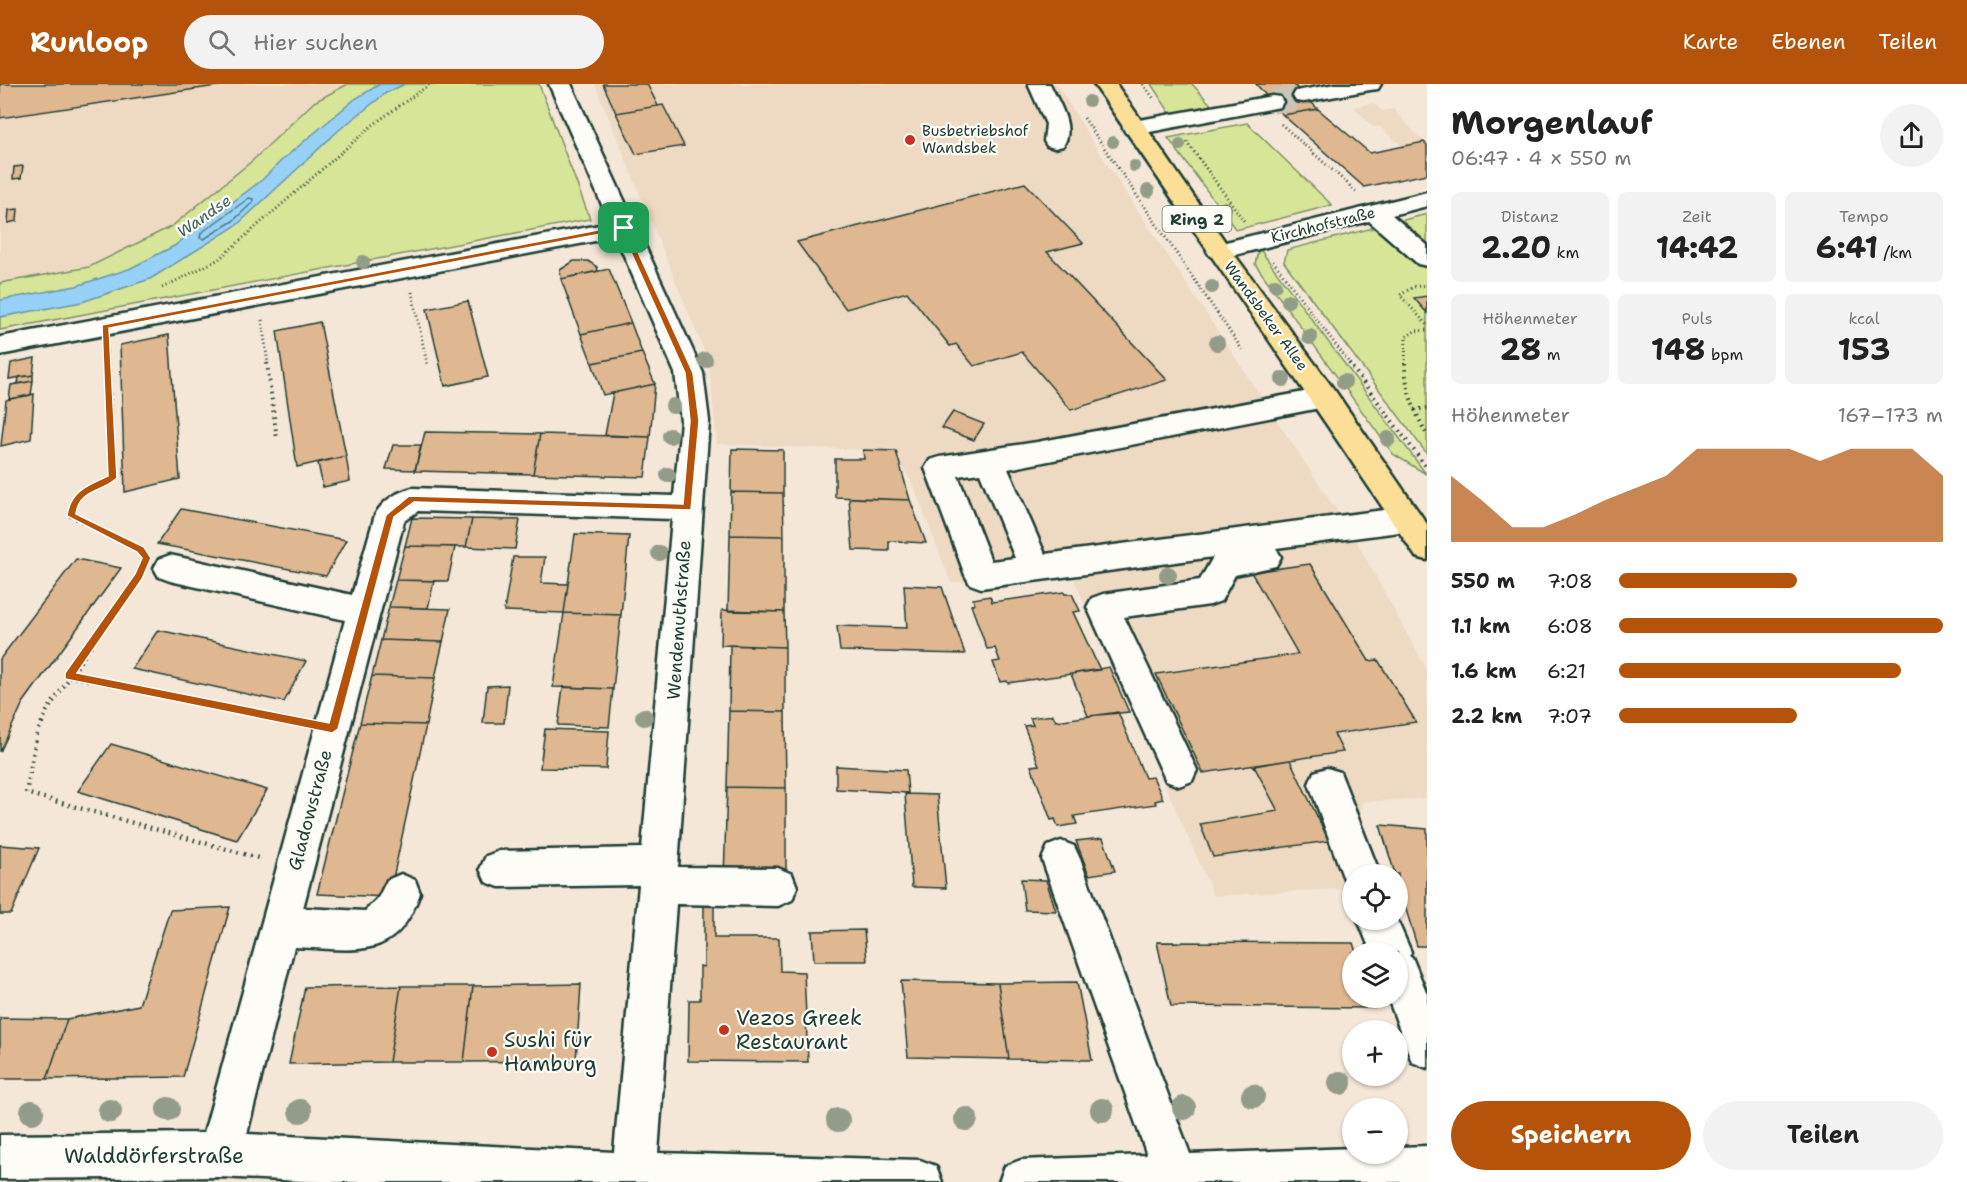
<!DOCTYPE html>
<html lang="de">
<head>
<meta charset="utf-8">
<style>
	:root { --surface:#fff; --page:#f2f2f2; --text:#222; --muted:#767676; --accent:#b45309 }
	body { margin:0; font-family:"Shantell Sans",sans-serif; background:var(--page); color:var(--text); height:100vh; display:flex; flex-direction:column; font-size:22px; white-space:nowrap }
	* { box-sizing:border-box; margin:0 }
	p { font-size:20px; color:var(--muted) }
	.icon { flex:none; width:33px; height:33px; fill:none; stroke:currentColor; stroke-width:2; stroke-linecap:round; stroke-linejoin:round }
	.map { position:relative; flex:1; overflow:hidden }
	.sheet { display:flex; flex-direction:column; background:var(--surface); width:540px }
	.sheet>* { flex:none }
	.buttons { position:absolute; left:1342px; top:780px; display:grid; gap:12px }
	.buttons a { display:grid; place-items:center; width:66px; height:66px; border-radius:50%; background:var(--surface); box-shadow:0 2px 4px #0004; font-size:30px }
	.pin { position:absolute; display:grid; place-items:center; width:51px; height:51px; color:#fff; margin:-26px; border-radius:12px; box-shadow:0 3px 9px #0006 }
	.round { display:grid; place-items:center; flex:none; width:63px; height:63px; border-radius:32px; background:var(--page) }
	.summary { display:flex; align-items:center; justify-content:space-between; height:102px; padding:0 24px }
	h1 { font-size:33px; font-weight:700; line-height:45px }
	.stats { display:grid; grid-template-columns:repeat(3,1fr); gap:9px; height:102px; padding:6px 24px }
	.stats div { display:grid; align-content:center; border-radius:9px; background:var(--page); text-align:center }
	.stats b { font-size:30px; font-weight:700 }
	.stats small { font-size:16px; font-weight:400 }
	.stats p { font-size:16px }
	.chart { height:168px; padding:12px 24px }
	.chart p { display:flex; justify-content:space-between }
	.chart svg { width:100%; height:108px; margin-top:6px; fill:var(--accent); opacity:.7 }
	.button { display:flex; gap:12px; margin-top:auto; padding:12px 24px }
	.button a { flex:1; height:69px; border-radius:36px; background:var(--accent); color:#fff; font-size:24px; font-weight:700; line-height:69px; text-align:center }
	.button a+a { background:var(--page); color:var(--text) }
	ul { padding:0 24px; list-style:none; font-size:20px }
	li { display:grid; grid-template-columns:96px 72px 1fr; align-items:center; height:45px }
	li i { height:15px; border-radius:8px; background:var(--accent) }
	header { display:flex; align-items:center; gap:36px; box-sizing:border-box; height:84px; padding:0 30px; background:var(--accent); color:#fff }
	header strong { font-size:28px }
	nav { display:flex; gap:33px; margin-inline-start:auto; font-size:21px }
	.search { width:420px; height:54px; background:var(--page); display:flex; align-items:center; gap:15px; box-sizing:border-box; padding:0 21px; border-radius:33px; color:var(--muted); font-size:22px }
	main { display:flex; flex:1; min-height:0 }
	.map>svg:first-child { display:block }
	.built { fill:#eed9c2 }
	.green { fill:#d7e598; stroke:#7b9166; stroke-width:1.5 }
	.water { fill:#97d1f7; stroke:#6796a9; stroke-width:1.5 }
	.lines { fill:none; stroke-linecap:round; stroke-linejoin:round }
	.shore { stroke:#4f7882; stroke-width:1.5 }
	.building { fill:#dfb790; stroke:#1f3d34; stroke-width:1.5 }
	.minor-tunnel { stroke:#c9c5b7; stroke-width:24; stroke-dasharray:24 12; stroke-linecap:butt }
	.minor-casing { stroke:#1f3d34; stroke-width:5 }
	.major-casing { stroke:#1f3d34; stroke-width:5 }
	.path-far2 { stroke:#1f3d34; stroke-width:3; stroke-dasharray:1 3; stroke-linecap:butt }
	.path-far1 { stroke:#1f3d34; stroke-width:4; stroke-dasharray:1.5 4.5; stroke-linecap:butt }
	.path { stroke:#1f3d34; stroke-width:4.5; stroke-dasharray:1.5 5; stroke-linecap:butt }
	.minor { fill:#fdfcf7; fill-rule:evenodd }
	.major { fill:#fbdf96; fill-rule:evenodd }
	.tree { fill:#939c89 }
	.route { fill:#b45309; stroke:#fff; stroke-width:1.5; fill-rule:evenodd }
	.poi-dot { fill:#c8321e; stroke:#fdfcf7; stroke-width:2 }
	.labels { text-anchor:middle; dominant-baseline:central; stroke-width:4.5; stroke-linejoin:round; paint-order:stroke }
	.far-poi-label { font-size:15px; fill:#1f3d34; stroke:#fdfcf7; text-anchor:start }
	.far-street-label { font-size:15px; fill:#1f3d34; stroke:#fdfcf7 }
	.far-water-label { font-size:16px; font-style:italic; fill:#3d6265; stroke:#fdfcf7 }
	.shield { fill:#fdfcf7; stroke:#62766e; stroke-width:1.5 }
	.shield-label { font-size:16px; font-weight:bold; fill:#1f3d34 }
	.street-label { font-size:18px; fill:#1f3d34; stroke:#fdfcf7 }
	.near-poi-label { font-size:21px; fill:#1f3d34; stroke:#fdfcf7; text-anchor:start }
	.near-street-label { font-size:21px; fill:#1f3d34; stroke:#fdfcf7 }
</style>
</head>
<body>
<header>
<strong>Runloop</strong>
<div class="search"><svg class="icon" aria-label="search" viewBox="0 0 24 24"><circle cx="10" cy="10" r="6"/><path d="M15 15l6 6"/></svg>Hier suchen</div>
<nav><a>Karte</a><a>Ebenen</a><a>Teilen</a></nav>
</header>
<main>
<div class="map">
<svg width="1427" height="1098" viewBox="0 0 1427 1098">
	<rect width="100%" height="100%" fill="#f4e7d8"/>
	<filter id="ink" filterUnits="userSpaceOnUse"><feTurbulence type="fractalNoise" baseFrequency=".0167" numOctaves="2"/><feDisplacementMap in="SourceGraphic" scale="12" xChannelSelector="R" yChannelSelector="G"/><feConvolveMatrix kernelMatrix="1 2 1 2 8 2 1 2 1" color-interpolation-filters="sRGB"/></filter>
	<g filter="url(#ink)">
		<path class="built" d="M0 0H348L314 18 252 77 172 142 89 183 0 199Z
			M595 0H1057L1094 60 1354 453 1427 586V714L1362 718 1353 804 1214 812 1069 484 951 499 913 401 898 375 896 367 717 360 709 279Z
			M1373 19 1382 27 1393 25 1424 58 1403 63 1380 43H1373L1354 23Z"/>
		<path class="green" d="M348 0H539L590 135 0 246V199L89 183 172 142 252 77 314 18Z
			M1151 0H1192L1213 23 1170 29Z
			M1247 39 1332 121 1236 146 1168 54Z
			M1427 130V370L1284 178 1287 166Z
			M1259 164 1426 390 1393 370 1255 180Z"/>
		<path class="water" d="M380 0H405L386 9 339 46 237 141 150 195 82 218 0 233V216L76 202 129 185 174 162 262 96 283 75 355 15Z"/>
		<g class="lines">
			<path class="shore" d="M249 114 253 115V118L233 137 204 155 200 154 201 149Z"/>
		</g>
		<path class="building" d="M0 0H230L0 34Z
			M603 0H647L658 22 616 29Z
			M1256 0H1293L1318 25 1283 31Z
			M663 21 684 62 636 70 616 29Z
			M1318 25 1370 69 1424 58 1427 61V90L1364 103 1283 31Z
			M23 82 21 94 13 95 14 83Z
			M1025 99 1083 159 1047 168 1167 296 1071 326 1022 268 974 282 956 260 950 262 907 208 846 225 797 158Z
			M18 125 17 137 8 139 9 126Z
			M574 177H588L597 183 598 187 561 195 560 186Z
			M609 185 631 239 581 250 561 195Z
			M1427 212V229L1414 214Z
			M468 217 488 293 445 302 427 225Z
			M320 238 346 372 297 383 277 247Z
			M631 239 642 269 592 279 581 250Z
			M169 251 180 395 125 408 120 261Z
			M642 269 655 300 603 311 592 279Z
			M35 274 33 291 9 295 11 279Z
			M33 291V297L18 300 19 293Z
			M33 297 31 311 9 315 11 301Z
			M655 300 650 353 605 351 613 309Z
			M34 310 31 355 1 362 6 316Z
			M953 328 984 340 974 356 942 344Z
			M425 348 540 350 533 390 415 387Z
			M540 350 650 353 645 393 533 390Z
			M393 361H421L415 386 386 385Z
			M732 365 783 366V409L731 408Z
			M863 366 896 367 910 416 835 413V375H864Z
			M346 372 350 397 323 403 318 379Z
			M731 408 783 409 784 452 730 451Z
			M849 414 910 416 926 459 889 457V467L853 466Z
			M181 425 346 456 326 492 157 460Z
			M412 434 472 435 466 463 405 462Z
			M472 435 520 436 515 465 466 463Z
			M575 450 629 452 621 531 564 529Z
			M730 451 784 452V528L728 527Z
			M405 462 455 463 448 497 396 496Z
			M513 473H545L541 499 568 500 564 529 504 527Z
			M76 475 121 484 23 619 0 668V575Z
			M1310 480 1369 577 1378 576 1416 638 1334 650 1343 668 1203 689 1156 590 1298 570 1251 488Z
			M396 496 434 497 428 524 389 523Z
			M904 501 942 503 965 570 840 567 837 542 907 544Z
			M1064 508 1065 510H1072L1080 527 1073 528 1100 586 1008 599 1007 597 1000 598 993 578 1000 577 995 564 987 565 971 521 975 520 973 515 990 512 992 518Z
			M389 523 450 525 443 558 381 556Z
			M722 526 784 528 785 563 721 561Z
			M564 529 621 531 613 605 553 603Z
			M158 546 306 577 284 618 132 585Z
			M381 556 443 558 435 594 372 592Z
			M730 561 785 563V628L729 627Z
			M1109 583 1129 628 1088 632 1071 590Z
			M372 592 435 594 426 641 360 639Z
			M508 601 504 639H483L487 602Z
			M563 603 613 605 609 643 558 641Z
			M729 627 785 628 786 704 727 703Z
			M1118 628 1145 694 1153 693 1163 715 1155 717 1156 720 1074 732 1077 740 1058 743 1055 735 1051 736 1031 682 1039 681 1024 642 1033 641 1030 634 1053 631 1056 637Z
			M360 639 426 641 389 813 317 810Z
			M545 645 609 647 606 685 540 684Z
			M111 660 267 706 237 756 78 707Z
			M1290 676 1329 757 1213 773 1200 740 1278 727 1254 682Z
			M836 682 906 686 908 709 836 705Z
			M727 703 786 704V795L724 794Z
			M905 710 937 711 946 804 912 803Z
			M1380 741 1427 745V862H1417L1398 799V790H1395Z
			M1103 754 1115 787 1089 791 1076 757Z
			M0 761 39 764 11 830H0Z
			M1021 795 1046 796 1056 827 1025 826Z
			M704 809H714V854H779L780 887 804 888 808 978 688 977 689 916H700V882L704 883Z
			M230 823 183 993 47 995 67 935 139 921 170 826Z
			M864 846 867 877H814L812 847Z
			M1157 858 1353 859 1356 868H1353V914H1371L1374 924 1171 922Z
			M901 897 998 899 1009 975 908 973Z
			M1077 898 1092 976 1009 975 998 899Z
			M581 900 576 977 464 978 473 902Z
			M401 902H473L464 978H389Z
			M401 902 389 978 289 980 305 903Z
			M0 934 67 935 47 995H0Z"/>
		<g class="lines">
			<path class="minor-tunnel" d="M1272 18 1304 12"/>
			<g class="minor-casing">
				<path id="minor" d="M549 0H571L703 289 709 337 678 783 778 784 792 790 797 803 792 816 778 822 676 820 658 1069 920 1076 936 1082 942 1098H321L220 1093 0 1095V1051L204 1049 345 536 170 497 159 493 154 484 159 475 170 471 352 511 375 431C382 417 397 408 412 404L674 412 681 337 675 289 616 153 0 271V253L610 139ZM418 427 672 435 642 764 499 767 486 772 480 785 486 798 499 803 639 801 614 1068 247 1050 294 863C355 865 396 879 420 809L415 796 401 790 387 796 378 814 365 827 303 824 404 437Z
					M1028 0H1050C1058 18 1076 43 1063 62L1055 64 1047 62 1044 57 1046 40Z
					M1335 0H1381L1378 5 1370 6 1304 18 1296 17 1293 12 1296 7Z
					M1272 12 1280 13 1283 18 1280 23 1134 51 1126 49 1123 44 1126 39 1134 37Z
					M1427 108V122L1392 131 1427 161V182L1418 180 1369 137 1219 175 1210 172 1207 167 1210 162Z
					M1325 304 1335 307 1339 314 1335 321 1008 385 1045 470 1407 423 1418 427 1422 435 1418 443 1407 447 1276 464 1281 473 1276 482 1235 491 1221 517 1210 521 1124 533 1197 686 1192 697 1179 702 1166 697 1087 523 1092 514 1103 510 1200 496 1213 473 981 504 970 500 965 491 925 384 930 376 940 373 1037 358ZM980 389 1015 474 991 477 958 392Z
					M1327 684 1340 688 1380 790H1353V805L1348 803 1342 790 1309 700 1314 688Z
					M1061 757 1074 762 1080 775 1190 1070 1353 1064V1070H1398V1063L1427 1062V1098H999L1005 1082 1021 1076 1147 1071 1042 775 1048 762Z
					M1358 836H1397L1411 868 1409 872 1412 873 1427 910V984L1412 978 1388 914H1398V868H1371Z"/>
			</g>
			<g class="major-casing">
				<path id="major" d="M1094 0H1116L1228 162 1335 307 1427 440V476L1416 473C1310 314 1201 158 1094 0Z"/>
			</g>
			<path class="path-far2" d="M1143 0 1155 16
				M1084 34 1243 267
				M1281 40 1358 109
				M1187 58 1244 137
				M1273 177 1350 280
				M1427 201 1413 203 1400 211 1427 241
				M162 204 219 175 374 40 430 0
				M412 208 427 280
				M262 236 268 280
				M107 267 108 280
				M1405 280 1406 253 1415 247 1427 246"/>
			<path class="path-far1" d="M108 279 113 394C93 402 76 409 71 432L140 465 144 471
				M267 279 277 355
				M1349 279 1427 384
				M1405 279C1405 306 1415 328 1427 351
				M1414 326 1427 324
				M69 592 301 638
				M42 639 47 627 140 489"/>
			<path class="path" d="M42 638 37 650 26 709 262 775
				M299 638H301"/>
			<use href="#minor" class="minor"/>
			<use href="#major" class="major"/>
		</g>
		<g class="tree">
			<circle cx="1089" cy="17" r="6"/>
			<circle cx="1113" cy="58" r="6"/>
			<circle cx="1180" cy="61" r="6"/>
			<circle cx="1134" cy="82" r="6"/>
			<circle cx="1148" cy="107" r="7"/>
			<circle cx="1225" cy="124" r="7"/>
			<circle cx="363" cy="178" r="7"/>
			<circle cx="1275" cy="201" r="7"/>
			<circle cx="1212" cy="203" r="7"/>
			<circle cx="1288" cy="217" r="7"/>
			<circle cx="1310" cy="253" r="8"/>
			<circle cx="1217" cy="259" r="8"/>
			<circle cx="705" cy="276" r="8"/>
			<circle cx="1283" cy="295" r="8"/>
			<circle cx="1344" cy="298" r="8"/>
			<circle cx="673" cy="322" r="8"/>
			<circle cx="670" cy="352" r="8"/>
			<circle cx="1388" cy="355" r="8"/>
			<circle cx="668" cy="391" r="8"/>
			<circle cx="659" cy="469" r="8"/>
			<circle cx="1168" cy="491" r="9"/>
			<circle cx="644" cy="633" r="9"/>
			<circle cx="1340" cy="999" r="12"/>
			<circle cx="1253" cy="1012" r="12"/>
			<circle cx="1184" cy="1024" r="12"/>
			<circle cx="168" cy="1025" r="12"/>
			<circle cx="1102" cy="1026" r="12"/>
			<circle cx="110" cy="1027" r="12"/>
			<circle cx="300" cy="1027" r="12"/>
			<circle cx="32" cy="1028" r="12"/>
			<circle cx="966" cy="1035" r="12"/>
			<circle cx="838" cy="1036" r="12"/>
		</g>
	</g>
	<path class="route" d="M624 141 627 144 693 289 699 337 691 426 414 418 394 433 338 645 332 649 65 595V589L135 490 142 474 137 468 67 432C70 407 88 401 108 392L102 241ZM621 146 685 289 690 337 683 420 409 412 386 431 329 639 77 589 142 495 151 474 144 463 76 430C79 405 103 408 117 394L109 244Z"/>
	<g class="poi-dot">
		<circle cx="910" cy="56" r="6"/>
		<circle cx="724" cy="946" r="6"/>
		<circle cx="492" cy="968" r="6"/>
	</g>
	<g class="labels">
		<g class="far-poi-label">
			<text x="922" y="47">Busbetriebshof<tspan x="922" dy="17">Wandsbek</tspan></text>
		</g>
		<g class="far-street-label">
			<text transform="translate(1323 141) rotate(-14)">Kirchhofstraße</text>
			<text transform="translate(1266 232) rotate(54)">Wandsbeker Allee</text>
		</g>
		<g class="far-water-label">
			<text transform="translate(204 132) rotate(-35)">Wandse</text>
		</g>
		<rect class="shield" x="1162.5" y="122" width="69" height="26" rx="4.5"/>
		<g class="shield-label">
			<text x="1197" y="135">Ring 2</text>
		</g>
		<g class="street-label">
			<text transform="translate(679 536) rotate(-86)">Wendemuthstraße</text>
			<text transform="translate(310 726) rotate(-75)">Gladowstraße</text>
		</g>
		<g class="near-poi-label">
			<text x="736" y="934">Vezos Greek<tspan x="736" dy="24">Restaurant</tspan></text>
			<text x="504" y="956">Sushi für<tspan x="504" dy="24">Hamburg</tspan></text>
		</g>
		<g class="near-street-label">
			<text x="154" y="1072">Walddörferstraße</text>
		</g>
	</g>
</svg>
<div class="buttons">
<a><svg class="icon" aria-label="locate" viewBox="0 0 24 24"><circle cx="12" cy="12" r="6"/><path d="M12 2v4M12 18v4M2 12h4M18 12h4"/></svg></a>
<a><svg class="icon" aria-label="layers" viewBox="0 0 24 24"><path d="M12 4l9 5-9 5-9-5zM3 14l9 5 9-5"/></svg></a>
<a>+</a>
<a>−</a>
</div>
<div class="pin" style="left:624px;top:144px;background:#1e9e55"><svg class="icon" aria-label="arrive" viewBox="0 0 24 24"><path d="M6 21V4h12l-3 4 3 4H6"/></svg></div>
</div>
<section class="sheet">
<div class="summary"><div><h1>Morgenlauf</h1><p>06:47 · 4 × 550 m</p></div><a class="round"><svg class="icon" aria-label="share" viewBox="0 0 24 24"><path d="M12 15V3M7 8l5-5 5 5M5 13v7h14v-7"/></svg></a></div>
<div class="stats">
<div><p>Distanz</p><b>2.20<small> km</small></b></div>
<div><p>Zeit</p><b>14:42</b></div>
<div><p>Tempo</p><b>6:41<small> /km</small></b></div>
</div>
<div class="stats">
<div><p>Höhenmeter</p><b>28<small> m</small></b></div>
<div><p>Puls</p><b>148<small> bpm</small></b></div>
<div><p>kcal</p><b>153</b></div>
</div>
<div class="chart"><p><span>Höhenmeter</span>167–173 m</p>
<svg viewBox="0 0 160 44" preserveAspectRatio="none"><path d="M0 44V17L10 27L20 38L30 38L40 33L50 27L60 22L70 17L80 6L90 6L100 6L110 6L120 11L130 6L140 6L150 6L160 17V44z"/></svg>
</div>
<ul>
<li><b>550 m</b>7:08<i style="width:55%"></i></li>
<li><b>1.1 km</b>6:08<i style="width:100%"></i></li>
<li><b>1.6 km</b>6:21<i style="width:87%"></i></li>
<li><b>2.2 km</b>7:07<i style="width:55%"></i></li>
</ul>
<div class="button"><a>Speichern</a><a>Teilen</a></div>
</section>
</main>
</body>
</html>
